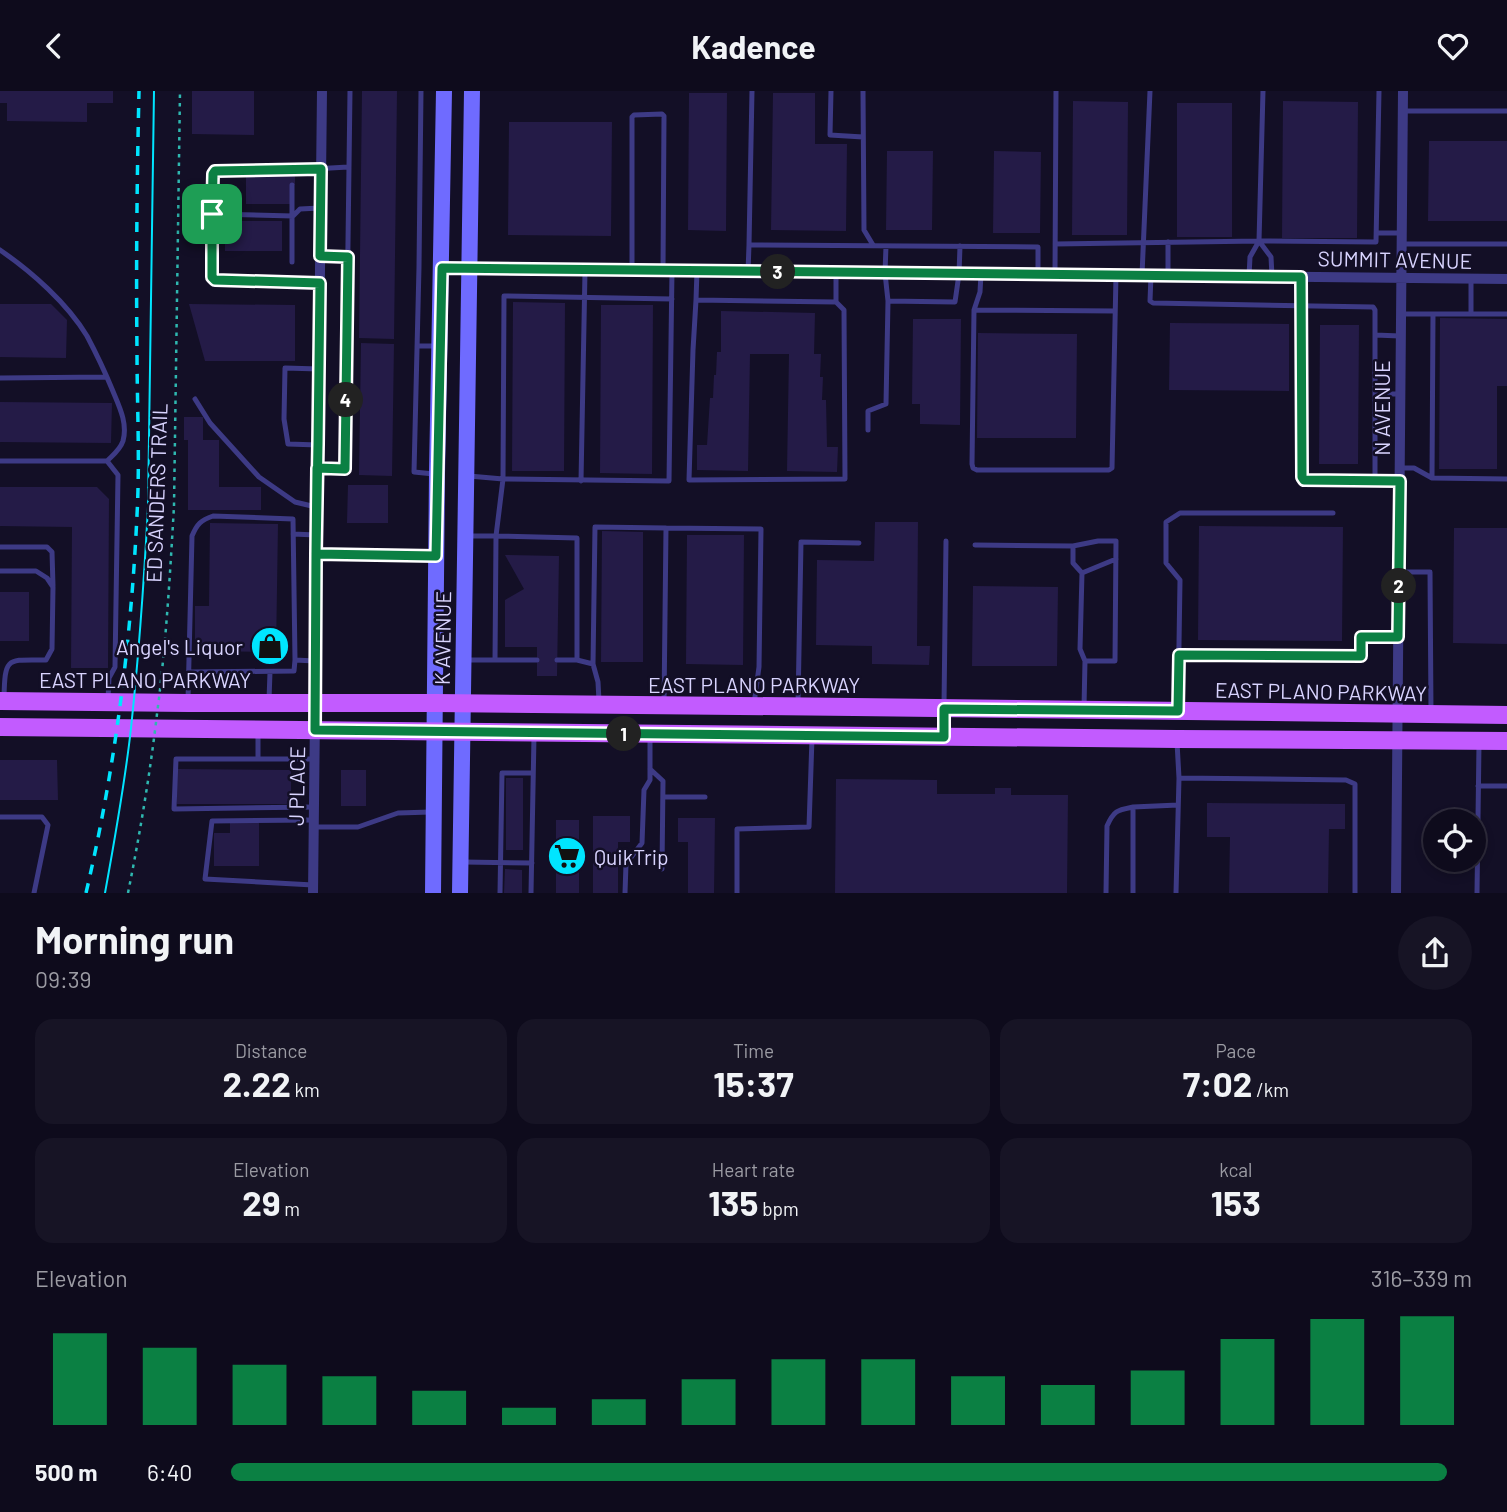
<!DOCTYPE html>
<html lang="en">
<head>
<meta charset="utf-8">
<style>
	:root { --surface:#0e0b1c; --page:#171425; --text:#f1f3f6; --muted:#9b9ba3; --line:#2e2b3b; --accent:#0b8043 }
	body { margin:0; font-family:Barlow,sans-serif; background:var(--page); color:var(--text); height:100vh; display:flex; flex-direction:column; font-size:26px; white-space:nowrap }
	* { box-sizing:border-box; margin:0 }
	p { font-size:23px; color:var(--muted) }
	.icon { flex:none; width:38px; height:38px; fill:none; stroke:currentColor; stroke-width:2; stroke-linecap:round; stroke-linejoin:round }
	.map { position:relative; height:802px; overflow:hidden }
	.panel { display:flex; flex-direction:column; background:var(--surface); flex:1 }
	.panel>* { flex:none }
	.tools { position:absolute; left:1423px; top:718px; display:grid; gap:14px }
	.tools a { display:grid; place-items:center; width:63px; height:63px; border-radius:50%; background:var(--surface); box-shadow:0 4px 10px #0003,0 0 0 2px var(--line); font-size:35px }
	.pin { position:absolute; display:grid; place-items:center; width:60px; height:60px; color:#fff; margin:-30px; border-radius:14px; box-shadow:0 4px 10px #0006 }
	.km { position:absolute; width:35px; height:35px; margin:-18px; border-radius:50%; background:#222; color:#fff; font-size:19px; line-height:35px; text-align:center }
	.round { display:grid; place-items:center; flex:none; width:74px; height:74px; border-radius:37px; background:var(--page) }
	.overview { display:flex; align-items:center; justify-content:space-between; height:119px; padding:0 35px }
	h1 { font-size:38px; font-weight:700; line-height:52px }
	.stats { display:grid; grid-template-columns:repeat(3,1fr); gap:10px; height:119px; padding:7px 35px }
	.stats div { display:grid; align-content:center; border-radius:18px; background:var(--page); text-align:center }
	.stats b { font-size:35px; font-weight:700 }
	.stats small { font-size:19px; font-weight:400 }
	.stats p { font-size:19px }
	.chart { height:196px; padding:14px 35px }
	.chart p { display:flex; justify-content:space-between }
	.chart svg { width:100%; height:126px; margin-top:7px; stroke:var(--accent); stroke-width:6 }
	ul { padding:0 35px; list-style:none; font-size:23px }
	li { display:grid; grid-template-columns:112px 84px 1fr; align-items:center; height:52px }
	li i { height:18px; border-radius:9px; background:var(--accent) }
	header { display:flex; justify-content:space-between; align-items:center; height:91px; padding:0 35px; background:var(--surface); font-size:32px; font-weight:700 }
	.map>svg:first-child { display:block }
	.building { fill:#241b47 }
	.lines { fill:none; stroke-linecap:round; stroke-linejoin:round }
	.path { stroke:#2fb8b0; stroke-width:2.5; stroke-dasharray:3.5 5; stroke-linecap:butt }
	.lane { stroke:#3d3a85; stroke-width:5 }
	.street { stroke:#3d3a85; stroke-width:10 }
	.secondary { stroke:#6f6bff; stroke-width:16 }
	.primary { stroke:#c25bff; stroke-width:18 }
	.tram { stroke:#00e5ff; stroke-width:2 }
	.rail { stroke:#00e5ff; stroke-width:3.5; stroke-dasharray:10 9; stroke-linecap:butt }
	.path-bridge { stroke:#2fb8b0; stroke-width:2.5; stroke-dasharray:3.5 5; stroke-linecap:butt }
	.route-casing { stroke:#fff; stroke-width:14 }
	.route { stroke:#0b8043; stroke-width:9 }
	.labels { text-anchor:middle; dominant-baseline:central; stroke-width:5; stroke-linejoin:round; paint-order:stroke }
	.street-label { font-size:21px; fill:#d9d4ff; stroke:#130f26 }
	.poi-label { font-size:21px; fill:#d9d4ff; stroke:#130f26; text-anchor:end }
</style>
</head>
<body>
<header><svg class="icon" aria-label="back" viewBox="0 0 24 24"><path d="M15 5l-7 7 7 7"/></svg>Kadence<svg class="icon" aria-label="heart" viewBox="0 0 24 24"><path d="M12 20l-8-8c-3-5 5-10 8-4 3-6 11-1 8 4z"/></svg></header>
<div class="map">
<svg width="1507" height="802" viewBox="0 0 1507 802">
	<rect width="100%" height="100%" fill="#130f26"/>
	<path class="building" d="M0 0H113V12H87V31L7 30V12H0Z
		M192 0H254V44L192 43Z
		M362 0H397L394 248 359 247Z
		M689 2H727L726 140 688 139Z
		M773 2H815V53H847L846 140 771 139Z
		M1073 10 1128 11 1127 144H1072Z
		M1283 10 1358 11 1357 147H1282Z
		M1177 12H1232V146H1177Z
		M509 31H612L611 145 508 144Z
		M1429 50H1507V130H1428Z
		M887 60H933L932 139H886Z
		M994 60 1041 61 1040 142H993Z
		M246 84H295V94H290V113H246Z
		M225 130H282V160H225Z
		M513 211 565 212 564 380H512Z
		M0 213H51L67 229 66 267 0 266Z
		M189 213 295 214V270H205Z
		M601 214H653L652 383 600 382Z
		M721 220 815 222 814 263H821L820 286H823L822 309H826L827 356H838L837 381 787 380 789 263H750L748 380 697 379V354H707L710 307H713L714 284H716L717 261H721Z
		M1440 227 1507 228V295H1497V378H1439Z
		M913 228H961L960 334 920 333V313H912Z
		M1170 232 1289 233V300L1169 299Z
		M1320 234H1359L1358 373H1319Z
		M978 242 1077 243 1076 347H977Z
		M361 252 394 253 392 385 359 384Z
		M0 311 112 312 111 352 0 351Z
		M184 326H203V349H219V396H261V419H188V349H184Z
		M348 394H388V432H347Z
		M0 396H97L109 408 108 577H71L72 436 0 435Z
		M875 431H918L917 555H930L929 574 872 573V555L816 554 817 469 874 470Z
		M210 432 278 433 276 561 201 560V549H195V515H209Z
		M1199 435 1343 436 1342 550 1198 549Z
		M1454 437H1507V553L1453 552Z
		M602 440 643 441V571H601Z
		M687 444H744L743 574 686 573Z
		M505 464 559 465 557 585H537V556H505V509L524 498Z
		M973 495 1058 496 1057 575H972Z
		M0 501H29V550H0Z
		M0 669H57L58 709H0Z
		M177 678 291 679V713H177Z
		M341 679H366V715H341Z
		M506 687H523V759H506Z
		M836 688 937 689V703H995V697H1011V704H1068L1067 802H835Z
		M1207 712 1345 713V738H1329L1328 802H1229L1230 746H1207Z
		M593 725H630V751H618V802H593Z
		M678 727H715L714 802H688V751H678Z
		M556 729H579V802H556Z
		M230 732H259V775H214V742H230Z
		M505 778 522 779V802H504Z"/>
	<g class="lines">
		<path class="path" d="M174 415 180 0"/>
		<path class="lane" d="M421 0 419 176 414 381 434 383
			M831 0 830 44 863 46
			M863 0 864 139 873 154
			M1403 20H1507
			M212 123 293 125 300 118 320 117
			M1377 142H1401
			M1259 150 1271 166 1272 185
			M1168 151V185
			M1055 153 1259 150 1376 151 1379 0
			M1401 153H1507
			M749 154 752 0
			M886 155 885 182 888 210 955 211 959 183 960 155
			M0 159C32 181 67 212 87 245 96 262 105 281 112 298 119 315 128 332 123 350 120 359 113 364 107 370H0
			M320 165 348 166
			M292 171V94
			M632 180V26L634 24 662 23 664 25 663 180
			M697 180 696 209 836 211V182
			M748 181 749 154 1038 156V183
			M1055 182 1056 0
			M981 183 980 201 974 219 972 373 973 377 977 379H1109L1112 377 1116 184
			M1142 184 1150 0
			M1151 184 1150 210 1153 212 1373 216 1375 219V390H1400
			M1249 185 1250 166 1259 150 1263 0
			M1301 186 1302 386 1304 389 1375 390
			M1471 188V223
			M320 192 215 189 212 185 213 83 215 80 296 79 348 76
			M696 209 693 259 689 389 845 388 844 219 836 211
			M974 219 1115 220
			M1402 223H1507
			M1375 244 1400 245
			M417 255H438
			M0 287 106 286
			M1375 303H1400
			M195 308 210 332 259 386 295 411 316 416
			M868 339V320L886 313 888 210
			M318 354 288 353 284 328 285 277 319 278
			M107 370 118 384 115 576 109 587 108 609
			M1401 377H1414L1432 387 1507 388
			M317 378H345L350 0
			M469 385 503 388 669 390 672 180
			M1432 387 1433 223
			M581 390 585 180
			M293 443 316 444
			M975 454 1073 455 1098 450H1116L1115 570H1085
			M1073 455V472L1082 482
			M0 456H47L52 461 53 495
			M316 462 435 465
			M0 480H36L47 487 53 496 52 558 46 569C7 569 5 565 4 606
			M1399 481H1430L1431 621
			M1179 563 1361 565V546H1398
			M295 569 315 570
			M464 569H495L496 445H468
			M495 569H537
			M557 569H577L593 573
			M577 569V447L496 445 503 388 504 205 672 208
			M188 609 192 445C197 433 201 429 213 425L293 428 295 569 294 580 189 581
			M269 609 270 581
			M599 610 598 591 593 573 595 436 666 437
			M664 613 666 437 761 438 759 576 754 613
			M798 613 801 451 859 452
			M944 614 946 450
			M1084 616 1085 570 1080 558 1082 482 1116 468
			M1178 617 1180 489 1166 472V431L1180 422H1333
			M258 642V667
			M314 668H176L174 718 315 716
			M650 678 663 690 662 778
			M1179 687 1346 689 1355 693V802
			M1478 695H1507
			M663 706H705
			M0 726H42L48 734 34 802
			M314 736H358L398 722 431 721
			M464 771 532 772
			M313 794 205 788 212 730 314 729
			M500 802 502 682H533
			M531 802 534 645
			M625 802 626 773 642 752 644 699 650 689V646
			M737 802V738L809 736 812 647
			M1106 802 1107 735C1114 719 1118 719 1133 716
			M1133 802V716L1178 714
			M1176 802 1179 687 1177 651
			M1477 802 1479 653"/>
		<path class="street" d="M442 177 1507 188
			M313 802 322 0
			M1396 802 1403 0"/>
		<path class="secondary" d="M433 802 437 383 444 0
			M460 802 472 0"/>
		<path class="primary" d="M0 610 188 612H435L854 616 1507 624
			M0 636 1177 648 1507 650"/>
		<path class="tram" d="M105 802C115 747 125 692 131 637 139 563 144 490 148 416L154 0"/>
		<path class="rail" d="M86 802C115 678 131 551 137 424 140 369 137 314 137 260 136 173 137 87 139 0"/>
		<path class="path-bridge" d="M128 802C140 742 150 683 157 623 166 554 170 484 174 415"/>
	</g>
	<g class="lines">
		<g class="route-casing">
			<path id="route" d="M212 123V186L215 189 320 192 318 354C317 390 317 426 316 463L315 639 944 646V618L1178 620 1179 564 1361 565V546H1398L1400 390 1304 389 1302 386 1301 186 442 177 436 465 316 463 317 377 345 378 348 166 320 165 321 78 215 80 213 83 212 123"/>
		</g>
		<use href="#route" class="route"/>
	</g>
	<defs>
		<g id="shop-disc" transform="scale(2.0125)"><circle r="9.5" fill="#00e5ff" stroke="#130f26"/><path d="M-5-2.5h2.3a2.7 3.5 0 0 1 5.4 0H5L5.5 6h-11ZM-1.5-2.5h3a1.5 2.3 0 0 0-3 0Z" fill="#111"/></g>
		<g id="supermarket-disc" transform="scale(2.0125)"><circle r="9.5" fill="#00e5ff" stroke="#130f26"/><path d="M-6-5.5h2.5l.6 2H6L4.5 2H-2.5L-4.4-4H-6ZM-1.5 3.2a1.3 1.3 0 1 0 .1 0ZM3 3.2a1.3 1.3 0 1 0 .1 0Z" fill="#111"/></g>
	</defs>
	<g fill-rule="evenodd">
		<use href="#shop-disc" x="270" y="555"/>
		<use href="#supermarket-disc" x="567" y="765"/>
	</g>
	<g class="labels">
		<g class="street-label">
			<text transform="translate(1395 168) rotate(1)">SUMMIT AVENUE</text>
			<text transform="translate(1381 317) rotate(-90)">N AVENUE</text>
			<text transform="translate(156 402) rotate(-88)">ED SANDERS TRAIL</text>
			<text transform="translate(442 547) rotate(-89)">K AVENUE</text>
			<text x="145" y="588">EAST PLANO PARKWAY</text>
			<text x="754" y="593">EAST PLANO PARKWAY</text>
			<text transform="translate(1321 600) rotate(1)">EAST PLANO PARKWAY</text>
			<text transform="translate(296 695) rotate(-89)">J PLACE</text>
		</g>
		<g class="poi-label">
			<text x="243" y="555">Angel's Liquor</text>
			<text x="594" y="765" text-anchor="start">QuikTrip</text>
		</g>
	</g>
</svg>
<div class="tools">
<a><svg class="icon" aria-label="locate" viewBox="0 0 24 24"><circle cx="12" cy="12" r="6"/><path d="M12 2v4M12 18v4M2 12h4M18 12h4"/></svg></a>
</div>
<div class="pin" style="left:212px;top:123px;background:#1e9e55"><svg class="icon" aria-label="arrive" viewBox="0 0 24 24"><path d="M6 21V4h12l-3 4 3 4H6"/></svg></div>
<b class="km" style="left:624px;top:643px">1</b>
<b class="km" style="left:1399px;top:495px">2</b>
<b class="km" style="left:778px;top:181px">3</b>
<b class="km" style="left:346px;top:309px">4</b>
</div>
<section class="panel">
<div class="overview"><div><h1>Morning run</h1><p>09:39</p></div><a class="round"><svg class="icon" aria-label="share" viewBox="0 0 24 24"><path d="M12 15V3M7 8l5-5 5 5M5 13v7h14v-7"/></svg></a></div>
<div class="stats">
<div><p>Distance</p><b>2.22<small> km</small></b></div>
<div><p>Time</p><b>15:37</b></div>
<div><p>Pace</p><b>7:02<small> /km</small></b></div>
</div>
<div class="stats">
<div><p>Elevation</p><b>29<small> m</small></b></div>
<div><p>Heart rate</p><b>135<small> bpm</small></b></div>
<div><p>kcal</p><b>153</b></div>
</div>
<div class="chart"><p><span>Elevation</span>316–339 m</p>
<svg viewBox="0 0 160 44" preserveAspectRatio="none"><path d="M5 44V12M15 44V17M25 44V23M35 44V27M45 44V32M55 44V38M65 44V35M75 44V28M85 44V21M95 44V21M105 44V27M115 44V30M125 44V25M135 44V14M145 44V7M155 44V6"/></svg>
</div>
<ul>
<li><b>500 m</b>6:40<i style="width:98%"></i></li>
</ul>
</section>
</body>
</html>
